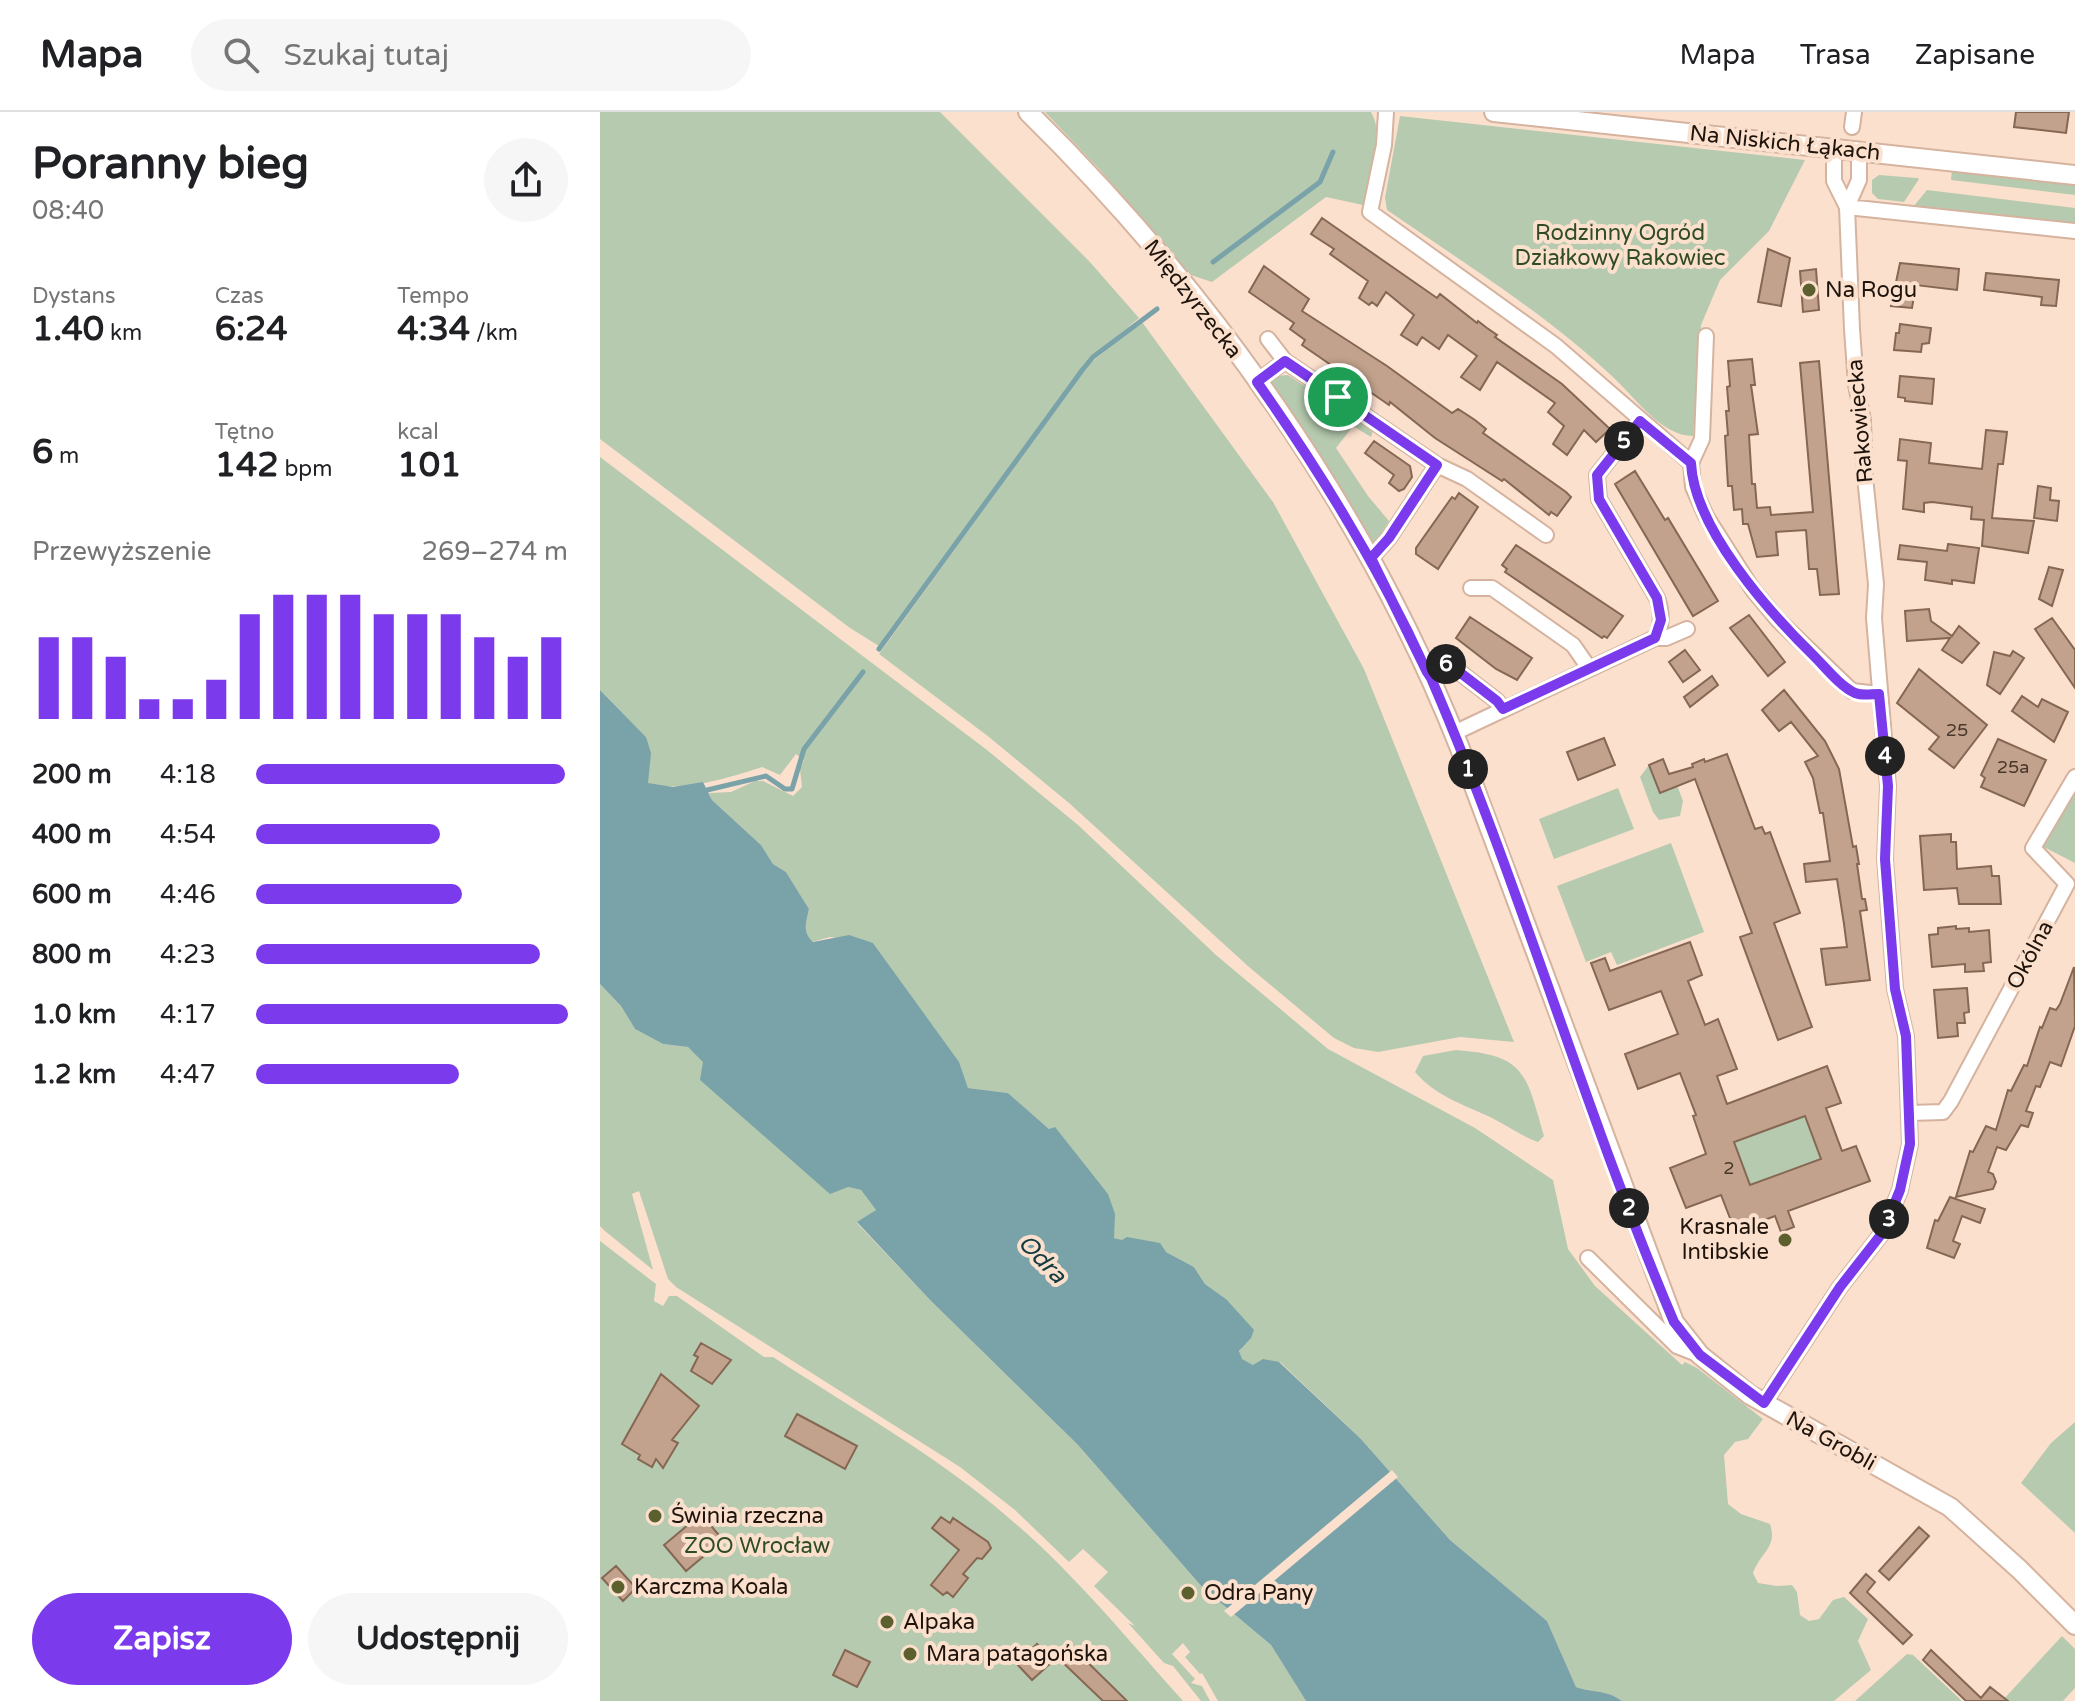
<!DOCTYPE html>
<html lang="pl">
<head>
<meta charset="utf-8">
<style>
	:root { --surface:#fff; --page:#f6f6f6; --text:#202124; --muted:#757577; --line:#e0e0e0; --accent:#7c3aed }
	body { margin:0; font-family:"Varela Round",sans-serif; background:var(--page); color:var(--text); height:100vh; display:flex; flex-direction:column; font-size:30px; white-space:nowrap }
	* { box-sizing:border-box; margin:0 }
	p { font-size:26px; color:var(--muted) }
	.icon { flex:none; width:44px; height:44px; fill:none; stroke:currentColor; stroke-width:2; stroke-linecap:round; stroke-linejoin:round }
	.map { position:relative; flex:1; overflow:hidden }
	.drawer { display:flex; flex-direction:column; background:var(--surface); width:600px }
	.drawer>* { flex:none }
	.pin { position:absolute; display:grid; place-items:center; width:68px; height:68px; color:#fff; margin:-34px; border:4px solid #fff; border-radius:50%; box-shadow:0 2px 8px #0007 }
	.km { position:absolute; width:40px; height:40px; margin:-20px; border-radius:50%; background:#222; color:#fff; font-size:22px; line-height:40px; text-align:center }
	.round { display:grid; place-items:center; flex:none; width:84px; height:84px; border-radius:42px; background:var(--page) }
	.headline { display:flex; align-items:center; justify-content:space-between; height:136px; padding:0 32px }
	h1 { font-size:44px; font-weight:700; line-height:60px }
	.metrics { display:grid; grid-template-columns:repeat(3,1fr); gap:12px; height:136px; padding:8px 32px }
	.metrics div { display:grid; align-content:center }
	.metrics b { font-size:34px; font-weight:700 }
	.metrics small { font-size:22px; font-weight:400 }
	.metrics p { font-size:22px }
	.chart { height:224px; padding:16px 32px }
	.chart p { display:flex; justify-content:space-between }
	.chart svg { width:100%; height:144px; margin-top:8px; stroke:var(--accent); stroke-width:6 }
	.action { display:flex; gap:16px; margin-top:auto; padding:16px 32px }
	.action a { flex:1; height:92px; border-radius:48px; background:var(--accent); color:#fff; font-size:32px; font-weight:700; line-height:92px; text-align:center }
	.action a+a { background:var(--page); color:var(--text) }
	ul { padding:0 32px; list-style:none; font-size:26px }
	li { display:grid; grid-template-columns:128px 96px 1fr; align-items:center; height:60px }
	li i { height:20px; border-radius:10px; background:var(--accent) }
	header { display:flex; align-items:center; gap:48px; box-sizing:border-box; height:112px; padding:0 40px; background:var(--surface); border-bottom:2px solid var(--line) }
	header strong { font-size:38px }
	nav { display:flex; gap:44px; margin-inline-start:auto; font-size:28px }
	.search { width:560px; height:72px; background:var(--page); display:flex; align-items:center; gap:20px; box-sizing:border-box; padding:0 28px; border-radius:44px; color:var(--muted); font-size:30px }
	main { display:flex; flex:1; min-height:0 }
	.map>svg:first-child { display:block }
	.green { fill:#b6caaf }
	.water { fill:#79a2a9 }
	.pier { fill:#fce0ce }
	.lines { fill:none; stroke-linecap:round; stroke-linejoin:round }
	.stream { stroke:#79a2a9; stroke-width:5 }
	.building { fill:#c2a28c; stroke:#856753; stroke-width:2; fill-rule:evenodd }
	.street-casing { stroke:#d5b39e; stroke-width:18 }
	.secondary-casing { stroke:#d5b39e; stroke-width:22 }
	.street { stroke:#fff; stroke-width:14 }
	.secondary { stroke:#fff; stroke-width:18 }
	.route-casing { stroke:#fff; stroke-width:16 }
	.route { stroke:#7c3aed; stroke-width:10 }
	.poi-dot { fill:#5b602e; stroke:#fce0ce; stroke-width:3 }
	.labels { text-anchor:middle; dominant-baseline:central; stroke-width:8; stroke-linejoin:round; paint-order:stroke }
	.number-label { font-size:18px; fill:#48382c }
	.street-label { font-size:22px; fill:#1f140c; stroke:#fce0ce }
	.park-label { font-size:22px; fill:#2f4d24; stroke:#fce0ce }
	.poi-label { font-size:22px; fill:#1f140c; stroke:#fce0ce; text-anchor:start }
	.water-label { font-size:24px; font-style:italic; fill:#133b41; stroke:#fce0ce }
</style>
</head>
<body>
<header>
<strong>Mapa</strong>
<div class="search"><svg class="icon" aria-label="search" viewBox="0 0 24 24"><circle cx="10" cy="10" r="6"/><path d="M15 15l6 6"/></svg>Szukaj tutaj</div>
<nav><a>Mapa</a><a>Trasa</a><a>Zapisane</a></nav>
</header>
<main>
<section class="drawer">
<div class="headline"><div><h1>Poranny bieg</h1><p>08:40</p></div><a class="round"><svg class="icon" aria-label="share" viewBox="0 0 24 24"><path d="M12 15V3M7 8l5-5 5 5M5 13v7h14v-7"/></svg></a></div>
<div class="metrics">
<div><p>Dystans</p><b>1.40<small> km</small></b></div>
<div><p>Czas</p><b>6:24</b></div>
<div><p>Tempo</p><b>4:34<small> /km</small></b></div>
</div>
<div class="metrics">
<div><b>6<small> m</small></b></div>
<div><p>Tętno</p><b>142<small> bpm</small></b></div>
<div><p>kcal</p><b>101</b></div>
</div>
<div class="chart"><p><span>Przewyższenie</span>269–274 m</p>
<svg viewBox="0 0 160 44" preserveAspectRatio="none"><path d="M5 44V19M15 44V19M25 44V25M35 44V38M45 44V38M55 44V32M65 44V12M75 44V6M85 44V6M95 44V6M105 44V12M115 44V12M125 44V12M135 44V19M145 44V25M155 44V19"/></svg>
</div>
<ul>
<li><b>200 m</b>4:18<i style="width:99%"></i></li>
<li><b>400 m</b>4:54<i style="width:59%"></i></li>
<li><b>600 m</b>4:46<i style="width:66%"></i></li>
<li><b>800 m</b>4:23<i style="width:91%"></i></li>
<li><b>1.0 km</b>4:17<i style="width:100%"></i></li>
<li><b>1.2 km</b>4:47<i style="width:65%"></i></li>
</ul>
<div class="action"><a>Zapisz</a><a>Udostępnij</a></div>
</section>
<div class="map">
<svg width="1475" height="1589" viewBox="0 0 1475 1589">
	<rect width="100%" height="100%" fill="#fce0ce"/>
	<path class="green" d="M0 0H340L489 149 539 206 484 252 279 534 250 516 0 327Z
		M445 0H771C786 27 771 64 763 93L726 85 612 170 591 163 502 60Z
		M800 4 1205 48 1169 119 1120 168 1101 213 1093 324C1062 324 1037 288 1016 268 947 202 865 152 787 98L785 86Z
		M1352 58 1475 72V83L1351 68Z
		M1279 63 1317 66 1319 67 1304 90 1278 87 1272 81V68Z
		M1327 78 1475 96V113L1313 95Z
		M542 210 673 390 764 557 914 930 860 925 778 940 754 936 734 926 649 855 469 691 389 625 279 542 489 252Z
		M688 263 773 319 771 325 753 314 736 336 768 384 789 409 775 432H769L669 275 675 264Z
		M0 345 387 638 478 713 616 843 728 937 875 1016 953 1068 968 1137 995 1174 1082 1253 1085 1250 1097 1256 1163 1307 1148 1327 1135 1330 1124 1343 1128 1392 1141 1402 1170 1412C1178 1435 1160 1441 1153 1461L1158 1471 1177 1474 1192 1473 1197 1480 1200 1503 1209 1509 1219 1507 1233 1488 1244 1485 1268 1507 1258 1529 1271 1558 1234 1589H1022C1006 1577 992 1581 976 1575L947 1509 850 1428 761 1327 680 1250 653 1253 641 1247 639 1240 645 1230 626 1187 605 1172 594 1155 566 1140 514 1126 508 1082 449 1017 408 981 368 976 358 950 273 831 230 825 212 830C202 820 206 811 209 797L186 760 173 752 161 733 112 688 109 681 131 680 155 669H163L193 684 202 675 200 657 204 648 196 642 180 663 162 655C132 665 77 682 47 671L46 625 0 578Z
		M1049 653 1060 680 1077 673 1083 689 1080 704 1059 708 1053 700 1040 665Z
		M1018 676 1034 717 954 747 939 707Z
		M1475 677V751L1440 733Z
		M1071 731 1104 820 1017 853 1011 840 986 850 957 774Z
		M0 872 21 894 35 917 63 932 88 935 248 1075 261 1078 276 1098 257 1111 330 1188 478 1333 603 1476 671 1533 706 1589H618L602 1561 600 1562 585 1545 590 1540 583 1531 572 1542 595 1567 591 1571 602 1574 610 1589H601L573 1554 564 1551 528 1511 535 1514 494 1474 508 1460 483 1437 469 1450 415 1398 360 1355 76 1175 68 1167 39 1079 32 1082 53 1158 5 1119 0 1114Z
		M856 938C927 943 926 963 944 1024L938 1030C921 1024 908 1014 892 1006 865 993 835 984 815 960L823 944Z
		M1205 1004 1221 1047 1150 1073 1134 1030Z
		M0 1129 56 1172 54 1189 63 1194 69 1184H77L164 1245H173C253 1297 338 1344 410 1407 474 1461 527 1527 583 1589H0Z
		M1475 1310V1421L1421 1371 1451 1331Z
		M1462 1524 1475 1537V1576L1463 1589H1402Z
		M1307 1542 1313 1543 1362 1589H1255Z"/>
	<path class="water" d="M0 578 46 625 51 641 48 671 73 675 103 670 112 688 161 733 173 752 186 760 209 797C206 811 202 820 213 830L249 823 273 831 359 950 368 976 408 981 449 1017 455 1015 508 1082 515 1102 514 1126 522 1128 527 1125 560 1131 566 1140 594 1155 605 1172 626 1187 654 1218 651 1226 639 1239 642 1247 653 1253 663 1247 679 1250 761 1327 850 1428 947 1509 976 1575C992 1581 1006 1577 1022 1589H706L671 1533 603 1476 478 1333 330 1188 257 1110 276 1098 261 1078 248 1075 230 1082 100 968 103 950 88 935 63 932 35 917 21 894 0 872Z"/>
	<path class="pier" d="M792 1358 798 1365 631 1505 624 1499Z"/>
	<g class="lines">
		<path class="stream" d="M613 150 720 70 733 40
			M279 537 483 257 493 245 557 197
			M103 679 166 664 185 677H192L204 637 263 560"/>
	</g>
	<path class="building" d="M1416 0H1469L1466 21 1414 15Z
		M722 106 837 186 840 182 877 211 878 209 887 216 897 223 895 225 962 272 1010 317 996 330 984 318 967 343 953 332 964 314 948 300 955 291 897 250 880 278 861 265 877 244 848 223 839 237 822 225 817 233 801 223 814 203 786 180 777 194 772 190 769 193 759 186 768 169 730 142 734 137 711 122Z
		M1168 137 1190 146 1181 194 1158 190Z
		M1300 151 1359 157 1357 178 1316 173 1312 196 1291 194Z
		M664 154 709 187 702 199 787 254 852 301 858 297 875 308 886 317 883 321 966 380 971 385 957 404 951 400 949 403 904 367 902 369 835 326 790 290 789 293 702 233 705 228 690 217 694 211 649 180Z
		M1216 157 1219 198 1203 200 1200 159Z
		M1386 161 1459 168 1456 194 1441 193 1442 185 1384 178Z
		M1300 212 1331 216 1329 231 1322 232 1321 240 1294 238 1296 221H1299Z
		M1152 247 1155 273H1151L1158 322 1149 323 1152 372H1155L1157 396 1170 395 1171 403 1213 400 1200 251 1219 249 1239 482 1220 483 1217 457H1209L1206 418 1176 420 1178 443 1157 445 1148 412H1143L1142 397 1134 398 1132 374H1128L1125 324 1128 323 1126 299H1129L1127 275 1130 274 1128 249Z
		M1300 264 1334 267 1332 292 1305 289V286L1298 285Z
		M1386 318 1407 320 1403 352H1398L1392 406 1434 409 1428 441 1382 434 1384 408 1371 407 1372 395 1332 390 1324 391V400L1303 397 1307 349 1298 348 1300 327 1331 331 1329 351 1382 357Z
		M774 329 810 354 812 365 804 377 799 379 789 371 794 363 765 341Z
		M1035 359 1065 408 1068 406 1118 489 1093 504 1015 372Z
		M1438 374 1451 376 1450 388 1459 389 1457 409 1434 406Z
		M859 381 878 395 838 457 816 442V436L852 385 855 387Z
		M1348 432 1379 436 1374 471 1352 468V472L1325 468 1327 450 1298 447 1300 433 1347 439Z
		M916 433 1023 504 1007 526 1004 524 1002 526 905 460 907 457 902 453Z
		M1449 455 1463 458 1452 494 1439 487Z
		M1329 497 1331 509 1352 524 1359 514 1379 531 1362 551 1342 538 1350 526 1307 529 1305 499Z
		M1149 503 1185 550 1168 564 1130 516Z
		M870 505 932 546 917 568 896 557 856 526Z
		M1452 506 1475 538V576L1435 517Z
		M1085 538 1100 558 1083 570 1069 550Z
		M1413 539 1424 546 1400 582 1387 573 1394 540 1410 544Z
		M1319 557 1387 613 1354 656 1329 637 1339 625 1297 591Z
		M1112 564 1118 573 1090 595 1084 585Z
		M1184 578 1225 629 1239 657 1253 735 1256 734 1259 752H1257L1262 787H1265L1267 798 1260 799 1270 868 1226 873 1221 837 1247 835 1244 812 1237 767 1206 770 1204 752 1230 749 1223 701H1220L1213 666 1205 650 1218 644 1191 610 1179 619 1162 598Z
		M1422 584 1438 595 1442 587 1468 600 1454 630 1412 599Z
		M1004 626 1015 653 978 668 967 640Z
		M1398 627 1446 648 1424 694 1381 675 1385 666 1381 663Z
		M1127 642 1155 717 1162 715 1165 722 1170 720 1200 801 1174 811 1212 915 1178 928 1140 825 1152 821 1095 667 1060 681 1049 653 1063 647 1069 662 1093 655 1092 652 1104 647 1105 650Z
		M1351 722V730H1356L1357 757 1391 754 1392 764H1399L1401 792H1359L1357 776 1324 778 1320 724Z
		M1356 814V817L1369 816V820L1389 818 1391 850 1383 851 1384 859 1365 860V852L1332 855 1329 823 1338 822V816Z
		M1090 830 1102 863 1088 869 1099 897 1105 913 1118 907 1137 957 1117 964 1127 992 1227 954 1241 991 1226 996 1242 1039 1256 1034 1270 1069 1188 1099 1194 1115 1181 1120 1175 1104 1135 1119 1121 1083 1086 1096 1070 1056 1106 1042 1093 1004 1096 1003 1080 961 1038 977 1025 942 1078 922 1061 879 1009 898 991 851 1005 846 1010 859ZM1205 1004 1221 1047 1150 1073 1134 1030Z
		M1474 855 1475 914 1461 954 1450 950 1440 975 1436 974 1426 999 1433 1001 1428 1015 1421 1013 1406 1038 1397 1035 1388 1060 1393 1062 1396 1070 1393 1077 1356 1085 1370 1039 1373 1040 1386 1014 1396 1018 1408 978 1411 979 1424 953 1427 954 1440 915 1442 916 1450 896 1456 898 1460 892Z
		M1367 876 1369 900 1364 901 1365 911H1357L1358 924 1338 926 1334 878Z
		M1350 1085 1385 1097 1380 1111 1362 1104 1353 1129 1360 1132 1354 1146 1327 1136 1335 1108 1338 1109Z
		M101 1231 131 1248 112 1272 91 1259 98 1245 94 1243Z
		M61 1262 99 1294 72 1328 78 1331 63 1356 56 1347 52 1355 38 1347 40 1343 22 1332Z
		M197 1302 257 1334 245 1357 185 1324Z
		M101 1402 123 1428 86 1459 64 1433Z
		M341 1405 350 1411 353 1406 388 1430 391 1436 382 1447 377 1446 363 1462 368 1466 353 1485 347 1480 343 1483 331 1473 359 1438 332 1416Z
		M1319 1415 1329 1424 1289 1468 1279 1459Z
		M16 1454 36 1476 23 1489 2 1466Z
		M1266 1462 1275 1470 1267 1480 1312 1523 1303 1532 1250 1481Z
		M437 1532 453 1549 432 1568 416 1551Z
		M469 1532 527 1589H503L457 1545Z
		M245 1538 270 1550 257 1575 233 1563Z
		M1331 1538 1381 1586 1390 1575 1408 1589H1366L1323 1548Z"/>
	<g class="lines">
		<g class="street-casing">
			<path id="street" d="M786 0 784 33 770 100 956 234 1091 351
				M1252 15 1254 0
				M1234 36V69L1247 95
				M1247 95 1475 119
				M1106 224 1102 327 1091 351 1093 375 1106 404 1153 478 1178 508 1252 579 1279 582
				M668 227 685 249
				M657 270 685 249 837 353 867 367 946 423
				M771 446 789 426 837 353
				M871 476H892L973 533 989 556
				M1055 526H1066L1087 517
				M827 560 843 552H849L897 589 903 597
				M854 621 1055 526C1063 513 1062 500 1057 486L999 387 997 363 1040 309
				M1310 1001 1343 1000 1351 989 1467 772 1433 736 1475 665
				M988 1146 1077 1234 1100 1243
				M1164 1291 1240 1175 1283 1120 1300 1078 1310 1032 1306 924 1295 877 1285 747 1288 674 1274 506 1276 472 1265 365 1263 308 1256 273 1252 217 1247 95 1259 68V39"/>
		</g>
		<g class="secondary-casing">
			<path id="secondary" d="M428 0C610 179 765 397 859 634L1074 1210 1100 1243 1150 1283 1350 1395 1419 1457 1475 1513
				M894 0 1475 63"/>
		</g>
		<use href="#street" class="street"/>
		<use href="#secondary" class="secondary"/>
	</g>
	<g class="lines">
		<g class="route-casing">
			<path id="route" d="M738 285 837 353 789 426 771 446 827 560 831 566C922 777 984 999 1074 1210L1100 1243 1164 1291 1240 1175 1283 1120 1300 1078 1310 1032 1306 924 1295 877 1285 747 1288 674 1279 582C1271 582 1263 584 1255 581 1240 574 1226 556 1214 544 1169 500 1094 416 1091 351L1040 309 997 363 999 387 1057 486 1061 508 1055 526 903 597 897 589 849 552H843L827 560C780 457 722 362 657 270L685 249 738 285"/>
		</g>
		<use href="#route" class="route"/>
	</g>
	<g class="poi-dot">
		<circle cx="1209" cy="178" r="8"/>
		<circle cx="1185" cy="1128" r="8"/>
		<circle cx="55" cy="1404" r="8"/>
		<circle cx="18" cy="1475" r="8"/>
		<circle cx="588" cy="1481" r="8"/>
		<circle cx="287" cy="1510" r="8"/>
		<circle cx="310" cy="1542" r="8"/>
	</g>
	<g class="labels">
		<g class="number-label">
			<text x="1357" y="618">25</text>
			<text x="1413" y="655">25a</text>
			<text x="1129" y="1056">2</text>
		</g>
		<g class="street-label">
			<text transform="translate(1185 31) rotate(6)">Na Niskich Łąkach</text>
			<text transform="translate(593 187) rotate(52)">Międzyrzecka</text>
			<text transform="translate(1260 309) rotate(-95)">Rakowiecka</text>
			<text transform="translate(1430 843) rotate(-62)">Okólna</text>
			<text transform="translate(1231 1329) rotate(29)">Na Grobli</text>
		</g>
		<g class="park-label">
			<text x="1020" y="121">Rodzinny Ogród<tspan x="1020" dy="25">Działkowy Rakowiec</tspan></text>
			<text x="157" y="1434">ZOO Wrocław</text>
		</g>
		<g class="poi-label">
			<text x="1225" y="178">Na Rogu</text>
			<text x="1169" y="1115" text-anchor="end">Krasnale<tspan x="1169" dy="25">Intibskie</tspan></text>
			<text x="71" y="1404">Świnia rzeczna</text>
			<text x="34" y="1475">Karczma Koala</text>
			<text x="604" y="1481">Odra Pany</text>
			<text x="303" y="1510">Alpaka</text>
			<text x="326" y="1542">Mara patagońska</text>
		</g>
		<g class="water-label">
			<text transform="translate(442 1147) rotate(46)">Odra</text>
		</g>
	</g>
</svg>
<div class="pin" style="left:738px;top:285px;background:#1e9e55"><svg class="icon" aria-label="arrive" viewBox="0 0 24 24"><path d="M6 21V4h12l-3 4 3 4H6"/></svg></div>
<b class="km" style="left:868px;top:657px">1</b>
<b class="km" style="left:1029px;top:1096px">2</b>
<b class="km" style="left:1289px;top:1107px">3</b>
<b class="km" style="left:1285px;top:644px">4</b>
<b class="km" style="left:1024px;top:329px">5</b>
<b class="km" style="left:846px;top:552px">6</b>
</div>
</main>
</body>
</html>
